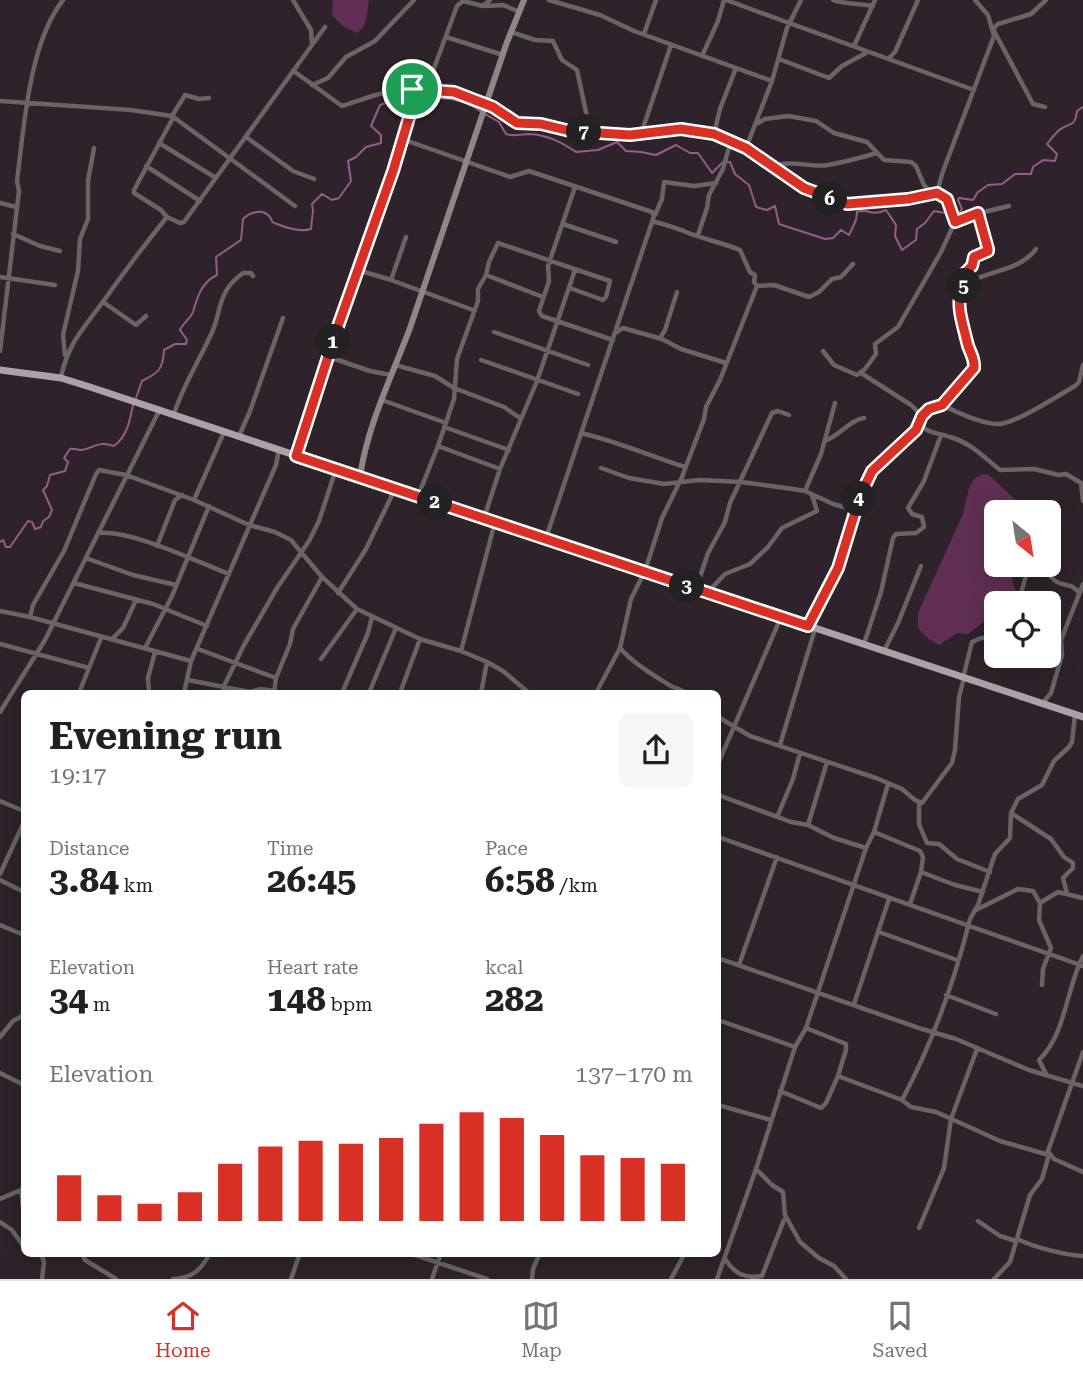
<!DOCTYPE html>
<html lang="en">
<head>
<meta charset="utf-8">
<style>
	:root { --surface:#fff; --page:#f6f6f6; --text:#202124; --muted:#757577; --line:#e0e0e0; --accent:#d93025 }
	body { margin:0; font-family:"Roboto Serif",serif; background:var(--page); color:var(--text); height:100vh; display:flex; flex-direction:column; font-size:26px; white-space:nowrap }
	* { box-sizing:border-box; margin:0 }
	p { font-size:23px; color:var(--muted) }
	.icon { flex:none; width:38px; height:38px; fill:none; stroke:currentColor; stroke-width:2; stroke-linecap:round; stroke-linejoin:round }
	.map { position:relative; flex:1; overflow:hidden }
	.drawer { position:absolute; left:21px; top:690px; width:700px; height:567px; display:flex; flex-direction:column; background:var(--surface); border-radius:10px; box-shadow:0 4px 18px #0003 }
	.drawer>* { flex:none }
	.needle { width:46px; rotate:150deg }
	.controls { position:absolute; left:984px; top:500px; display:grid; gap:14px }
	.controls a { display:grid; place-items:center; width:77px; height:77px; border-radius:10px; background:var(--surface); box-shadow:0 4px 18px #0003; font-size:35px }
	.pin { position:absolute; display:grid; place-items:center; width:60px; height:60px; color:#fff; margin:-30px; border:4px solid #fff; border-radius:50%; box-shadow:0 2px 7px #0007 }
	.km { position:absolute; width:35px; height:35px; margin:-18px; border-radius:50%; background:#222; color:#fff; font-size:19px; line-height:35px; text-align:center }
	.round { display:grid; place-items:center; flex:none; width:74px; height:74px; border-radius:10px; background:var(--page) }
	.head { display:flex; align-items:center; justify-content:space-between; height:119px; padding:0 28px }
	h1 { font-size:38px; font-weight:700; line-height:52px }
	.stats { display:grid; grid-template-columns:repeat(3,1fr); gap:10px; height:119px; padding:7px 28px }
	.stats div { display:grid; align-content:center }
	.stats b { font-size:35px; font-weight:700 }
	.stats small { font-size:19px; font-weight:400 }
	.stats p { font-size:19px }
	.chart { height:196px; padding:14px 28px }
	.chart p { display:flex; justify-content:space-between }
	.chart svg { width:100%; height:126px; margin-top:7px; stroke:var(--accent); stroke-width:6 }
	.tab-bar { display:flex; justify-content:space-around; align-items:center; height:98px; border-top:2px solid var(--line); background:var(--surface); font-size:19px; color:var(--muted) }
	.tab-bar a { display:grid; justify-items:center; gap:4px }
	.tab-bar .on { color:var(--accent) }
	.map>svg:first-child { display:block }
	.green { fill:#602f53 }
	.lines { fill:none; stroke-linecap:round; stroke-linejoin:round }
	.stream { stroke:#955d85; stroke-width:2 }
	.street { stroke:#6a6468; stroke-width:4.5 }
	.secondary { stroke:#8f868c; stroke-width:6 }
	.primary { stroke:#aca1a9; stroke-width:7 }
	.route-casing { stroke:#fff; stroke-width:14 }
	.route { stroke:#d93025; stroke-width:9 }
</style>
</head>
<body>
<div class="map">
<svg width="1083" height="1279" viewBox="0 0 1083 1279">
	<rect width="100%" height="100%" fill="#2e232a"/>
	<path class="green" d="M333 0H369C367 11 368 27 357 33L343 26 332 15Z
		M983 474 989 475 1024 508 1047 513H996V565H1019L1012 580 1017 595 1015 604H996V618L985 621 968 634 957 633 939 645 930 640 918 628V613L963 514 969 488 974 479Z"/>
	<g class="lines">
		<path class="stream" d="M485 114 499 122 506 134C515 137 520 134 529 134 548 135 561 142 576 152L598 150 617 142 626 151 641 152 656 155 676 145 690 153H698L712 173 723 162H730L735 174 749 185 756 207 767 210 775 206 779 224 825 239 833 238 841 230 849 235 856 220 857 212C869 208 870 217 886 210L896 225 895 236 902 250 916 240 917 229 925 223 934 211 951 214 960 212 962 209 958 200 959 198 973 200 978 192 988 185 1002 184 1015 174H1031L1033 167 1043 160 1055 161 1057 154 1047 144C1050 140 1055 134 1059 130 1070 122 1075 128 1077 111L1083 107
			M136 398 142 381C158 373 163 370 164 350L175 344H186L187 340 180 330C183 323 191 318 193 312 197 297 202 282 217 275L216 257 241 240 243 219C249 213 261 208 269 216 275 222 268 221 277 224 287 228 302 232 311 229L313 210 312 204 322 194 332 200 339 198 351 181 348 161 356 157 366 147 381 143V135L371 126 380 105 405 96 422 102C439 94 465 100 480 111
			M0 542 3 540 6 547H10L28 521 32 522 35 529 41 527 43 521 49 517 52 510 43 490 47 486 50 475 65 471 68 462 64 458 70 449C73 448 77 450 81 450 92 449 98 440 114 446 127 437 130 420 133 405"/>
		<path class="street" d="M293 0 311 30 312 45
			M549 0 600 15 634 31 772 81
			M726 0 974 90
			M833 0C847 5 859 3 873 6
			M486 6 503 5 520 12
			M511 32 535 40 553 41 562 60 577 70 587 117 577 132
			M644 34 656 0
			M446 37 503 55
			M854 46 875 0
			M702 56 718 21 724 0
			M889 58 895 52 918 0
			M779 59 829 78 842 66 866 53
			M295 72 342 106C380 94 389 87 431 91L433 71 457 6 463 1 483 6 490 0
			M312 85 328 78 346 57 375 41 414 0
			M431 91 454 92 468 97 493 107 517 123H541L570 131 614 136 681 129 710 133 738 143 804 188 847 204 908 199 937 193
			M0 101 131 110 172 116 295 206
			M1045 107 1033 104 993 29 998 24 1031 14 1046 0
			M172 116 185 95 199 99 209 98
			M756 124 765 119 788 116 816 121 834 133 867 142 884 160 911 162 916 166 924 185 933 195
			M641 134 671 45
			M714 134 720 109 736 68
			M246 137 293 171 314 179
			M402 139 510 177 529 171 652 212 654 216 546 538
			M159 143 216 178
			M746 148 772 81 787 28 801 0
			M146 166 200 201
			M772 167C791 159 810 168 828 165 845 162 860 158 877 153
			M575 187 548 266 549 281 539 311 542 316 613 340
			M937 193 942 174 994 36 988 15 975 0
			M937 193 947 199 955 222
			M0 203 16 207
			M655 215 662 199 664 182 694 186 716 183
			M167 217 161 210 134 193V190L173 118
			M563 224 616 242
			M13 234 40 246 60 251
			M698 235 707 208 709 195 723 169 731 140
			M358 270 391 280 473 310
			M486 275 543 297
			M0 277 55 285
			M391 280 406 237
			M971 280 966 277 965 273 972 266 974 257 987 251 988 249 978 213
			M757 286 774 285 809 297 819 292 832 279 841 277 853 264
			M103 302 136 325 146 316
			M494 332 588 365
			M615 333 623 328 630 330 662 339 681 349 726 363
			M660 338 665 330 677 292
			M0 351 19 191 17 181C24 127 29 43 63 0
			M823 351 834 365 857 375 865 369 876 354 875 344 898 327 941 252 955 222 967 216 1009 206
			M65 355 63 335 78 271 80 239 88 219V181L94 148
			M329 357 370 371 391 375
			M481 360 578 394
			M395 365 435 376 454 388 504 407 520 418
			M861 373 911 405 922 416
			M61 377C69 341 84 328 105 299 125 271 145 244 167 217L180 223 184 222 325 27
			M382 400 446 423
			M942 405C956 412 985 425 1000 424 1020 421 1057 396 1075 386L1079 382 1083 365
			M174 414C183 385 201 358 213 330 218 318 219 304 225 293 229 285 236 278 243 273H251L253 276
			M920 420 925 429C934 434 943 434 953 438 972 444 985 458 1000 470L1034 469 1059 475 1066 474 1081 483 1083 501
			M444 427 509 450
			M581 433C616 441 650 456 685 467
			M239 436 250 411 283 318
			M825 441C841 435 848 421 864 418
			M438 446 500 469
			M296 455 393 171 411 111 413 89
			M601 468 629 478 664 484 699 480 741 482 793 489 805 491 833 504 855 510
			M805 491 821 454 835 403
			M418 496 438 446 454 399 457 359 478 301V289L486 275 489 262 498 243 610 281 606 297 603 300 570 288
			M194 500 224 432
			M484 518 500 469 537 381 575 270
			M98 533C133 530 195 561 229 574
			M157 546 175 500 182 495
			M86 558 133 575 176 585
			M1038 565C1045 570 1052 579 1057 582 1066 587 1072 583 1079 593
			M74 583 153 604 207 626
			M696 589 708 553 725 522 730 503 772 413 778 411 789 415
			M708 592 725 574 750 564 768 547 782 528 817 511 812 495
			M338 593 366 549 395 489
			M1018 604 1029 565
			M0 611 30 617 191 661
			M30 617 33 605 64 551 96 474 99 470 126 475 194 500 249 525 275 532 291 540 322 577 357 609 420 639 461 651 487 662 503 671 529 693
			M809 625 838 568 860 496 872 471 916 430 924 413 932 406 942 405 974 368C975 357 969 352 967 342 963 327 955 301 963 287 986 269 1018 273 1036 249
			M113 638 123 628 136 600
			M0 644 89 668
			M864 644 881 592 893 538 896 534 916 533 924 527 922 517 912 514 908 508 924 481 941 435
			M145 648 172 596 209 506
			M620 648C632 662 650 673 666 683 672 688 680 688 686 693
			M198 649 276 678
			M461 651 495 522
			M884 651 898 623 921 566
			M321 659 357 609
			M963 678 972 642 981 638H996
			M188 680 250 692 261 689 274 691
			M223 688 244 645 277 588 309 541 319 521 336 469
			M79 693 101 638
			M149 693 148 678 155 652
			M184 693 191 661 276 465 279 450
			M274 693 276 678 290 644 293 629 322 577
			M342 693 368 633 372 617
			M369 693 396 628
			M400 693 420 639
			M481 693 487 662
			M596 693 620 648 631 599 645 571 662 518 682 477 704 419 706 407 720 380 757 286 754 282 755 275 750 272 740 250C723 243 703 239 686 232 675 228 666 224 654 222
			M1042 704 1051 693 1062 655 1061 640 1083 584
			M0 712 45 640 159 411
			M718 717 750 736 876 778 902 789 915 800 922 803 952 763 955 750 959 697 964 678
			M780 745 815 629
			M718 764 781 617
			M888 784 874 832 920 851 923 857 921 872 955 885 983 892
			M718 795 791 822 808 825 834 838 866 848
			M0 801 24 811
			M919 803V824L927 843 939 844 957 859 990 872
			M778 815 793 779 800 753
			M808 825 827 762
			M874 832 866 848 806 1028 846 1044V1050L838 1076 902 1100 911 1107 936 1112 1000 1141 1049 1155 1042 1179 1030 1195 1010 1262 994 1279
			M718 837 1083 966
			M0 874 24 822
			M0 880 24 892
			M1067 893 1063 878 1073 868V863L1064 857 1051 839 1011 813 1018 799 1042 785 1054 761 1069 747 1072 742 1075 715
			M910 904 921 872
			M1040 904 1039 920 1051 948 1043 969 1042 985
			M974 911 1018 889 1033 891 1040 903 1058 892 1083 898
			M0 925 24 935
			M879 932 957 960
			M718 958 922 1029 956 1039 1029 1070 1083 1086
			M739 965 777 857
			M946 995 996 1014
			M854 1004 889 899
			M718 1020 795 1047
			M0 1037 13 1021 24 1015
			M1083 1052 1048 1151 1054 1159 1083 1172
			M0 1073 24 1085
			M1046 1074 1039 1060C1066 1034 1066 989 1083 956
			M780 1091 821 1108 826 1103 838 1076
			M902 1100C932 1044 955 979 970 919L978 905 995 854 1010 838 1011 813
			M718 1105 771 1120
			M756 1169 772 1185 783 1192 785 1215 800 1242 819 1258 834 1266 846 1279
			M24 1186 21 1190 24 1215
			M0 1199 21 1190
			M978 1221 1000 1236 1016 1241
			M0 1222 12 1230 24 1247
			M919 1228 944 1168 951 1119 977 1049
			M1017 1239C1034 1247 1064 1255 1083 1256
			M41 1253 44 1262 42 1279
			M82 1253 85 1260 116 1279
			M409 1253 487 1279
			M725 1259C735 1274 745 1279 762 1276L784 1220
			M173 1279C193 1278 201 1270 210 1253
			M291 1279 300 1253
			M432 1279 441 1253
			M532 1279 533 1269 540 1253
			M671 1279 685 1253
			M717 1279 756 1169 795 1047 806 1028"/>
		<path class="secondary" d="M360 477C367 426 392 376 410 328L507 42 524 0"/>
		<path class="primary" d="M0 370 61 378 90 387 1083 717"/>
	</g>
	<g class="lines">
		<g class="route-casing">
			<path id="route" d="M412 89 454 92 493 107 517 123 541 124 570 131 630 135 681 129 714 134 746 148 804 188 847 204 908 199 937 193 947 199 955 222 978 213 988 249V251L974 257 972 266 965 273 966 277 972 280C968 283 962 286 961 292 956 306 964 328 967 342 969 352 975 357 974 368L942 405 929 409 922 416 916 430 872 471 860 496 838 568 808 626 296 456 337 329 393 171 411 111Z"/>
		</g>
		<use href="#route" class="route"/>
	</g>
</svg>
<div class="controls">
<a><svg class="needle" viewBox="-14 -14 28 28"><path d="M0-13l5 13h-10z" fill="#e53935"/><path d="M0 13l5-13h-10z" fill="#757577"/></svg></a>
<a><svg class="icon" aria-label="locate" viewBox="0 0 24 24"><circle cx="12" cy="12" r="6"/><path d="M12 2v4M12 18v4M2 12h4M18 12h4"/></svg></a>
</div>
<div class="pin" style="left:412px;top:89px;background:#1e9e55"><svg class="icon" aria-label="arrive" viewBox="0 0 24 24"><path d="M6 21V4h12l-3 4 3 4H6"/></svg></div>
<b class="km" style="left:333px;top:342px">1</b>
<b class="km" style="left:435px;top:502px">2</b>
<b class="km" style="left:687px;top:586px">3</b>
<b class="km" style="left:859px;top:499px">4</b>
<b class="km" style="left:964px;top:286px">5</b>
<b class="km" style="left:830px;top:199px">6</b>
<b class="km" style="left:584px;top:132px">7</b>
<section class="drawer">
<div class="head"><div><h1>Evening run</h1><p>19:17</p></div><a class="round"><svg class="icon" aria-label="share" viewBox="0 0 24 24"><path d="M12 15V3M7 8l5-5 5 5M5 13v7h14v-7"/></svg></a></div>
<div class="stats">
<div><p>Distance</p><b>3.84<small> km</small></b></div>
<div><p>Time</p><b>26:45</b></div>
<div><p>Pace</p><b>6:58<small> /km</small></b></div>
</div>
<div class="stats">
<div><p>Elevation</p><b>34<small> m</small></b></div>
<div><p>Heart rate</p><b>148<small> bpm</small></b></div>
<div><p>kcal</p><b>282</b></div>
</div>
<div class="chart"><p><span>Elevation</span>137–170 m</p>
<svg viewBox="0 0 160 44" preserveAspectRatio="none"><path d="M5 44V28M15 44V35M25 44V38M35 44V34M45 44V24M55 44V18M65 44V16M75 44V17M85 44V15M95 44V10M105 44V6M115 44V8M125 44V14M135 44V21M145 44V22M155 44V24"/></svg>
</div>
</section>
</div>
<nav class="tab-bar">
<a class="on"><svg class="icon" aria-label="home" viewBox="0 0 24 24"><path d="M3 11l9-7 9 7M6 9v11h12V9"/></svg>Home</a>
<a><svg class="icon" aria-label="map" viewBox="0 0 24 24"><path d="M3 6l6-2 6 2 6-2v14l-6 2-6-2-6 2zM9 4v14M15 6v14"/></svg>Map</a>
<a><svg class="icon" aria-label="saved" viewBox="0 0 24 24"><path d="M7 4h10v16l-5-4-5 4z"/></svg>Saved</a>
</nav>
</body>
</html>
